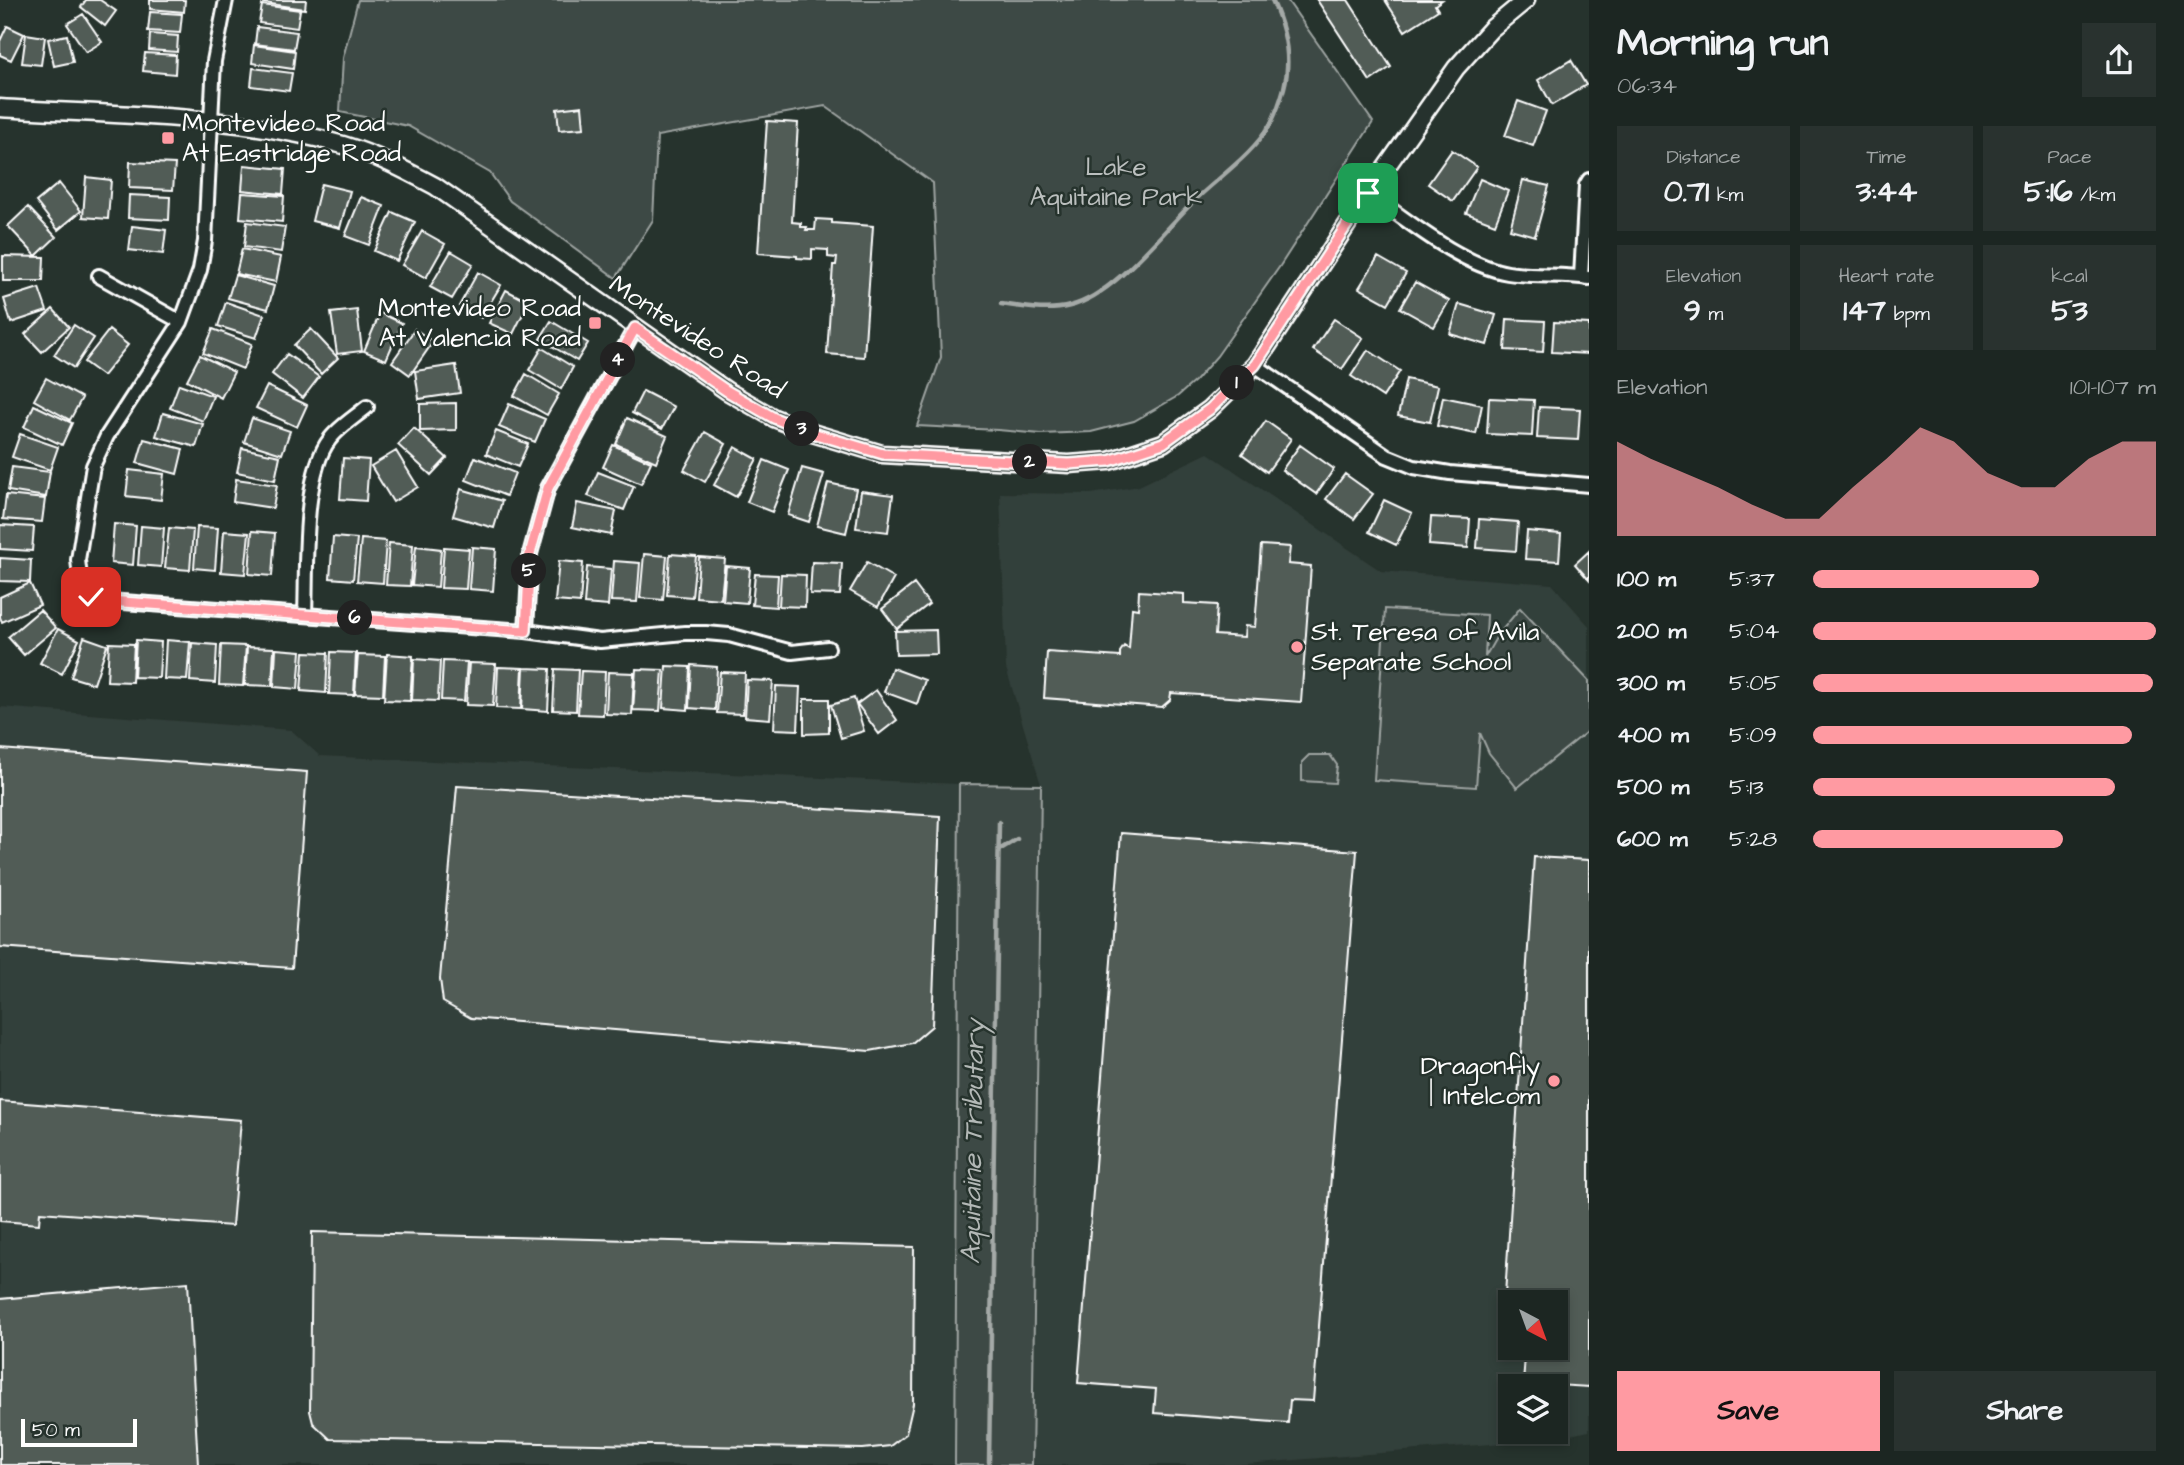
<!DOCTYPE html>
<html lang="en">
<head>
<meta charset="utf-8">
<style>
	:root { --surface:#1c2622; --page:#29322f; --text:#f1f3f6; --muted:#a0a5a5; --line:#3a4340; --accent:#ff9aa2 }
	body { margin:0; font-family:"Architects Daughter",sans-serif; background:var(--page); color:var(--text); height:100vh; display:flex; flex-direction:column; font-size:26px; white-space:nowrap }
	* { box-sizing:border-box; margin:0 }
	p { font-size:23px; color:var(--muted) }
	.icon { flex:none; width:38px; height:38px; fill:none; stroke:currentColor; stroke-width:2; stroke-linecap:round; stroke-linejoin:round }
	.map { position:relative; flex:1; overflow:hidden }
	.details { display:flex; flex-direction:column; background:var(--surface); width:595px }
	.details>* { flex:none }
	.needle { width:46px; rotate:139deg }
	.fabs { position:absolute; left:1498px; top:1290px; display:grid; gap:14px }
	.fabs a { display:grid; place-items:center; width:70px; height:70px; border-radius:0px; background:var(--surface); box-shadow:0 4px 10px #0003,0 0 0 2px var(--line); font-size:35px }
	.scale { position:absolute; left:21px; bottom:18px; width:116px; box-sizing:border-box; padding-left:7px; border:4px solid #fff; border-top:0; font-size:19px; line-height:24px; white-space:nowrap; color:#fff; -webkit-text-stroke:5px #26332d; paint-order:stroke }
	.pin { position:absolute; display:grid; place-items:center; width:60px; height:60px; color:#fff; margin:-30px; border-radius:14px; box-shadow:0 4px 10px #0006 }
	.km { position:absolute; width:35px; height:35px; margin:-18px; border-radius:50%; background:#222; color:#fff; font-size:19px; line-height:35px; text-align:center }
	.round { display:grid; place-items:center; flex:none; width:74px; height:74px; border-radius:0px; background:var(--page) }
	.head { display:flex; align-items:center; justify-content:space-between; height:119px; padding:0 28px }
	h1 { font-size:38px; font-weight:700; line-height:52px }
	.figures { display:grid; grid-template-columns:repeat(3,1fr); gap:10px; height:119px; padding:7px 28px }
	.figures div { display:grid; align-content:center; border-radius:0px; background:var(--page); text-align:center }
	.figures b { font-size:30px; font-weight:700 }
	.figures small { font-size:19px; font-weight:400 }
	.figures p { font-size:19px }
	.chart { height:196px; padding:14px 28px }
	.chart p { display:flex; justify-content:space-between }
	.chart svg { width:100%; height:126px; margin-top:7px; fill:var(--accent); opacity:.7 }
	.cta { display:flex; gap:14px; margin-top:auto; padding:14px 28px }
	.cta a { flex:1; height:80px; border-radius:0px; background:var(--accent); color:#111; font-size:28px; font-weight:700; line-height:80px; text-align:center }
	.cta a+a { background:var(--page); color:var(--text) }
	ul { padding:0 28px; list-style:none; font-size:23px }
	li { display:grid; grid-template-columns:112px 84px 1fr; align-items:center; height:52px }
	li i { height:18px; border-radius:9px; background:var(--accent) }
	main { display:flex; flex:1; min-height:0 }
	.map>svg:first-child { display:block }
	.built { fill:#333f3a; fill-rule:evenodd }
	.green { fill:#3e4944; stroke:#9ea4a2; stroke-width:2 }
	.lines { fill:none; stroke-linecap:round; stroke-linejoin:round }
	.stream { stroke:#a4a9a7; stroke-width:4.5 }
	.building { fill:#515c57; stroke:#fff; stroke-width:2; fill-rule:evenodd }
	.minor-casing { stroke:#fff; stroke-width:18 }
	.tertiary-casing { stroke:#fff; stroke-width:21 }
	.minor { stroke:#26332d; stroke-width:12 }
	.tertiary { stroke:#26332d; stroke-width:16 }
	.route-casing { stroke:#fff; stroke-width:14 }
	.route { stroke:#ff9aa2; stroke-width:9 }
	.poi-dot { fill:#ff9aa2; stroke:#26332d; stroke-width:2.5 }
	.labels { text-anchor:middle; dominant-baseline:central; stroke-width:5; stroke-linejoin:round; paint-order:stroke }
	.poi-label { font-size:26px; fill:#fff; stroke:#26332d; text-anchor:start }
	.park-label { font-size:26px; fill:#bbbfbe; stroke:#26332d }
	.street-label { font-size:26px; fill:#fff; stroke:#26332d }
	.water-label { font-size:28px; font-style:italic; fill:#b3b8b6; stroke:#26332d }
</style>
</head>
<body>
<main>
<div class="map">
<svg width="1589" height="1465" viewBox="0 0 1589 1465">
	<rect width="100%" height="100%" fill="#26332d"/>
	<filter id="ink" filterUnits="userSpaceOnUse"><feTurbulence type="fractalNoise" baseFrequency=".0143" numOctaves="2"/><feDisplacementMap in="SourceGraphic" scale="14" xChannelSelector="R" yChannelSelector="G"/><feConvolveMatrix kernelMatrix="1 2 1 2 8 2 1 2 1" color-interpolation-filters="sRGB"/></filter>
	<g filter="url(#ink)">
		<path class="built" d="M1208 453 1381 571 1552 584 1589 626V1431L1551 1439 1233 1465H1032L1041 785 1006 668 1000 493 1091 494 1139 486ZM1510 1302H1556V1348H1510ZM1510 1386H1556V1432H1510Z
			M0 707 291 730 320 756 959 784 955 1465H0Z"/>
		<path class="green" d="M358 0H1287L1373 122 1280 266 1217 356 1195 381 1178 396 1134 421 1091 432 1041 434 998 430 917 426 941 357 933 183 825 106 657 136 653 220 616 278 510 201 490 173 408 126 340 112 343 58Z
			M1520 608 1589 681V730L1517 788 1489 753 1480 733 1476 787 1374 780 1385 609 1487 615 1485 657 1497 636Z
			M1309 755H1330L1337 765 1335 783 1302 781V762Z
			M959 784 1041 785 1032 1465H955Z"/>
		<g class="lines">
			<path class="stream" d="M1001 304C1023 307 1048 312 1070 306 1113 296 1161 234 1192 203 1217 178 1253 155 1271 123 1276 113 1281 99 1284 88 1292 58 1285 28 1272 0
				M999 850 1017 839
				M989 1462 999 822"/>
		</g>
		<path class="building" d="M86 0H100L116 11 105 26 81 7Z
			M150 0H185L184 12 150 9Z
			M264 0H306L305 9 264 3Z
			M1317 0H1348L1391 67 1370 81Z
			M1385 0H1442L1435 5 1438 10 1405 31Z
			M262 5 300 10 297 28 259 23Z
			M150 12 182 14 180 33 148 31Z
			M83 14 102 42 86 52 67 24Z
			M7 26 24 34 11 60 0 55V41Z
			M257 27 297 32 294 49 255 44Z
			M26 34 45 37 41 65 22 63Z
			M150 34 178 36 177 52 149 50Z
			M67 35 73 62 54 66 48 39Z
			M254 45 295 51 293 69 252 63Z
			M145 53 176 55 175 74 143 71Z
			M1571 60 1586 85 1552 105 1538 80Z
			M253 68 292 73 289 91 251 86Z
			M1518 101 1546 111 1533 146 1505 136Z
			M582 106 584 128 559 130 557 109Z
			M767 121 798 123 792 222 801 223V227H807L806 230H815L816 219 832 220V223L873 226 864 357 827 354 833 265H836L837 258 828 257V250L812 249V259L797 258V256L758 253Z
			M1452 150 1477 167 1453 201 1428 184Z
			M130 162 175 164 173 190 129 188Z
			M244 165 285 169 283 194 242 190Z
			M86 177 111 180 108 219 83 217Z
			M1480 179 1508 191 1495 224 1466 213Z
			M1523 180 1549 186 1535 236 1510 229Z
			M59 183 81 211 58 230 36 202Z
			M321 184 350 191 340 228 312 221Z
			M242 193 284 196 282 222 240 218Z
			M129 195 170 197 169 220 128 218Z
			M361 197 384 206 369 245 345 236Z
			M28 207 56 237 36 256 8 226Z
			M392 212 415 222 397 261 374 251Z
			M247 222 285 227 281 252 244 247Z
			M132 226 166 230 163 254 129 250Z
			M422 231 445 244 426 278 402 265Z
			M242 249 281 257 276 282 236 274Z
			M451 251 473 264 452 299 430 287Z
			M3 256 44 257 43 281H3Z
			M1378 257 1406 273 1388 304 1359 288Z
			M478 272 501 285 481 318 459 306Z
			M235 275 274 286 268 309 228 298Z
			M1415 282 1449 301 1434 327 1400 308Z
			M39 288 47 311 11 323 4 299Z
			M506 290 529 302 513 334 489 323Z
			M226 302 264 315 256 338 218 326Z
			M1459 304 1496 315 1487 345 1450 334Z
			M53 309 69 327 42 352 25 334Z
			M357 310 362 351 337 354 331 313Z
			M380 313 402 323 386 360 364 351Z
			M1334 319 1363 338 1342 369 1313 350Z
			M1507 319 1545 321 1543 352 1505 350Z
			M551 321 588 343 577 361 540 339Z
			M1554 322 1589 324V354L1552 352Z
			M74 325 94 338 74 368 54 355Z
			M213 329 252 344 243 369 203 353Z
			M311 329 338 358 321 374 294 345Z
			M415 329 433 342 410 375 392 362Z
			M109 330 128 345 103 376 84 362Z
			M542 348 573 367 561 389 529 370Z
			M1368 350 1400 371 1383 397 1351 376Z
			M287 354 319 377 303 398 272 374Z
			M200 355 234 372 221 398 187 380Z
			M456 365 460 393 419 399 415 371Z
			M526 374 559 394 547 415 514 396Z
			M46 378 82 398 70 420 34 400Z
			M1406 379 1438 386 1430 422 1398 416Z
			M179 384 213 396 203 421 170 408Z
			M267 386 307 405 297 427 256 408Z
			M643 391 674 407 662 429 632 413Z
			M1443 397 1482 405 1476 434 1437 426Z
			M1489 398 1534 400 1532 436 1487 434Z
			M456 403V430L420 431V404Z
			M509 404 545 419 535 442 499 427Z
			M34 405 72 423 62 445 24 427Z
			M1539 407 1580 409 1578 440 1537 438Z
			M163 413 203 424 196 447 156 436Z
			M252 418 290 431 282 454 244 442Z
			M627 418 667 436 656 462 616 444Z
			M1266 421 1291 439 1267 472 1242 454Z
			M414 428 447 458 431 475 398 445Z
			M496 431 528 444 518 467 486 454Z
			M705 432 726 444 705 482 684 470Z
			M20 434 58 447 50 470 12 457Z
			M144 439 183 449 177 474 137 463Z
			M613 445 651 462 641 484 603 467Z
			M1300 445 1334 469 1316 494 1282 470Z
			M735 447 757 459 736 497 714 485Z
			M242 448 280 456 275 480 237 472Z
			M396 451 418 487 393 502 371 466Z
			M475 457 515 473 506 496 466 480Z
			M343 458 369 460 366 501 340 499Z
			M764 460 789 470 772 512 747 502Z
			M12 467 50 472 46 497 8 491Z
			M802 468 824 474 809 522 788 515Z
			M129 470 164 474 161 500 126 496Z
			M598 472 634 486 624 510 588 496Z
			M1345 474 1373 494 1354 519 1326 499Z
			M236 479 277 485 273 508 233 502Z
			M828 483 856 489 846 533 817 526Z
			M461 489 502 501 494 528 453 516Z
			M861 491 893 495 888 532 856 528Z
			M6 495 45 499 42 522 3 519Z
			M1384 500 1412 513 1396 545 1369 532Z
			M577 503 616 511 611 535 572 527Z
			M1431 517 1470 519 1468 548 1429 545Z
			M1479 519 1518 522 1516 551 1477 548Z
			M114 524 136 526 133 565 111 563Z
			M0 525 34 527 32 551 0 549Z
			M141 526 164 528 161 567 138 565Z
			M197 527 218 528 215 570 194 568Z
			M169 528 193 530 190 570 165 568Z
			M224 531 249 533 245 574 221 572Z
			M252 531 275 533 272 576 249 574Z
			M1527 531 1561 534 1559 561 1525 559Z
			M333 537 357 539 353 580 330 578Z
			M361 539 386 541 383 583 357 581Z
			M389 543 413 545 410 586 386 585Z
			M1261 545 1290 547 1288 564 1311 566 1301 702 1171 693 1170 700 1162 707 1044 698 1047 652 1120 657V652L1124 646 1129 649 1132 608 1138 609 1139 591 1184 594V603L1217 605 1215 635 1244 637 1245 626 1255 627Z
			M416 546 441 549 438 587 412 585Z
			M444 547 469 549 466 589 441 588Z
			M472 547 496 549 493 591 469 589Z
			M1589 551V580L1575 564Z
			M644 554 667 556 663 600 640 598Z
			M670 554 696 556 692 597 667 595Z
			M699 557 725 559 721 599 696 597Z
			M0 558 31 560 30 582 0 581Z
			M559 561 583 563 580 603 555 601Z
			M614 561 640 563 637 602 611 601Z
			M812 562 842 563 840 595 810 594Z
			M867 562 894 578 878 607 850 591Z
			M726 566 750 568 747 603 723 601Z
			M587 567 611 569 608 606 584 604Z
			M755 574 778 575 776 607 752 605Z
			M781 574 806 575 805 607 779 606Z
			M30 583 40 605 2 622 0 617V597Z
			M914 584 929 604 897 629 882 609Z
			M40 610 56 628 24 655 8 637Z
			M58 629 79 640 62 674 40 663Z
			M936 630 937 654 896 655 895 631Z
			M84 637 107 645 94 684 71 677Z
			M136 640 161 642 159 678 134 677Z
			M166 640 190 642 187 680 164 679Z
			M109 643 134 644 132 682 107 681Z
			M192 643 217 645 215 683 190 681Z
			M221 645 246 646 243 686 219 685Z
			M247 647 274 648 272 686 245 685Z
			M276 649 301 651 298 689 274 687Z
			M304 652 328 653 326 693 301 691Z
			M331 652 356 653 354 695 329 694Z
			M387 654 413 656 410 701 384 700Z
			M358 655 385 656 383 695 355 694Z
			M414 659 440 661 438 701 412 700Z
			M443 661 467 662 464 701 441 700Z
			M469 663 496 664 493 706 466 705Z
			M691 665 717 667 715 710 689 708Z
			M666 666 690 667 688 710 663 708Z
			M498 667 523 668 521 709 496 708Z
			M524 668 550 669 548 711 522 709Z
			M892 668 925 680 917 704 884 692Z
			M555 669 578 670 576 711 553 710Z
			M636 669 663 670 660 711 633 710Z
			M581 671 605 672 603 715 578 714Z
			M608 672 634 673 632 715 606 714Z
			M720 672 745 673 743 714 717 713Z
			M747 680 773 681 770 719 745 717Z
			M776 686 800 687 798 730 774 729Z
			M876 690 897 720 879 734 857 704Z
			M854 698 864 731 841 738 831 705Z
			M804 699H829V733L804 734Z
			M0 749 307 772 292 968 0 947Z
			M457 786 940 816 932 1026 912 1043 870 1051 471 1018 443 1002 440 979Z
			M1121 833 1357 851 1313 1401 1290 1400 1288 1423 1154 1413 1156 1389 1078 1383Z
			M1534 857 1589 860V1387L1523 1383 1525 1356 1501 1355ZM1510 1302H1556V1348H1510Z
			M0 1101 241 1120 232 1226 40 1212 39 1224 0 1221Z
			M312 1232 914 1247 913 1404 906 1434 890 1446 863 1449 330 1439 313 1423 310 1411Z
			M188 1282 198 1465H0V1299Z"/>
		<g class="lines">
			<g class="minor-casing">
				<path id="minor" d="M226 0 214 61 205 241 200 270 181 322 107 436 93 466 78 560 81 585 91 597 109 601 526 631 600 641 685 633H706L729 635 792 652 828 648
					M1368 193C1407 220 1461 265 1508 273 1535 277 1562 274 1589 278
					M99 276 181 322
					M1581 277 1586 185 1589 180
					M1255 365 1387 456 1414 467 1450 473 1589 485
					M305 614C307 569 302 474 330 439 339 427 355 417 367 407
					M526 631 530 554 548 488 635 328"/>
			</g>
			<g class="tertiary-casing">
				<path id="tertiary" d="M0 108C110 115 237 114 343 145 376 155 405 170 435 186L727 391 774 418 809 432 882 454 1069 464 1109 461 1163 443 1210 409 1255 365 1368 193 1456 68 1491 29 1526 0"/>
			</g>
			<use href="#minor" class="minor"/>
			<use href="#tertiary" class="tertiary"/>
		</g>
	</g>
	<g class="lines" filter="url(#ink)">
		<g class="route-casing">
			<path id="route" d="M91 597 109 601 526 631 530 554 548 488 635 328 727 391 774 418 809 432 883 454 1069 464 1109 461 1163 443 1210 409 1255 365 1368 193"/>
		</g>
		<use href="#route" class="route"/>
	</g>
	<g class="poi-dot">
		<rect x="161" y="131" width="14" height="14" rx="3.5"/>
		<rect x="588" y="316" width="14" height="14" rx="3.5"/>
		<circle cx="1297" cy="647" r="7"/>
		<circle cx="1554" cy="1081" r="7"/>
	</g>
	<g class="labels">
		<g class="poi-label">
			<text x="182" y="123">Montevideo Road<tspan x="182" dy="30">At Eastridge Road</tspan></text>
			<text x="581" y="308" text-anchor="end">Montevideo Road<tspan x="581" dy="30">At Valencia Road</tspan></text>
			<text x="1311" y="632">St. Teresa of Avila<tspan x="1311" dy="30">Separate School</tspan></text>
			<text x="1540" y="1066" text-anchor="end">Dragonfly<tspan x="1540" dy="30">| Intelcom</tspan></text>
		</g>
		<g class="park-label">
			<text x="1116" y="167">Lake<tspan x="1116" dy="30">Aquitaine Park</tspan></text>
		</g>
		<g class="street-label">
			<text transform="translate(697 337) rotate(33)">Montevideo Road</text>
		</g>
		<g class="water-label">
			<text transform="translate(973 1142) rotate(-89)">Aquitaine Tributary</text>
		</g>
	</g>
</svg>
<div class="fabs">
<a><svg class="needle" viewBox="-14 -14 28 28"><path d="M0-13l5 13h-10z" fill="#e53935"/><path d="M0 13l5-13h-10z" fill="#a0a5a5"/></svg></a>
<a><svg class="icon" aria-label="layers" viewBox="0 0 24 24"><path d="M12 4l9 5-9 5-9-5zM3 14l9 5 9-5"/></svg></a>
</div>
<div class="scale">50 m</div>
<div class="pin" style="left:1368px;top:193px;background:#1e9e55"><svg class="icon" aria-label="arrive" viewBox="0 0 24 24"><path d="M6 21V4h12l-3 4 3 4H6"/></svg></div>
<div class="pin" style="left:91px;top:597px;background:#d93025"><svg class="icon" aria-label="check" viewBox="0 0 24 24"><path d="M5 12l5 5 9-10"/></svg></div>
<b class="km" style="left:1237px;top:383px">1</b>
<b class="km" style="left:1030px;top:462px">2</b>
<b class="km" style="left:802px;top:429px">3</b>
<b class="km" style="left:618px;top:360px">4</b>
<b class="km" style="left:529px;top:571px">5</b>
<b class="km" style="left:355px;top:618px">6</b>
</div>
<section class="details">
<div class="head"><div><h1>Morning run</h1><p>06:34</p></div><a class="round"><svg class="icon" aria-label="share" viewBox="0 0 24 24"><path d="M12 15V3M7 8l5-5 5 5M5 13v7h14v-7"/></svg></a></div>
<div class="figures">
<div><p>Distance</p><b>0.71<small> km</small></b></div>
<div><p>Time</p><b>3:44</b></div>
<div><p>Pace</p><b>5:16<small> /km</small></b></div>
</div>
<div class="figures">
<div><p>Elevation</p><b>9<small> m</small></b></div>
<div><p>Heart rate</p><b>147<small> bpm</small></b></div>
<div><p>kcal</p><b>53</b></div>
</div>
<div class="chart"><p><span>Elevation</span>101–107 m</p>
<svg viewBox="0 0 160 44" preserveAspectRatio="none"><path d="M0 44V11L10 17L20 22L30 27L40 33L50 38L60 38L70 27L80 17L90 6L100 11L110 22L120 27L130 27L140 17L150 11L160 11V44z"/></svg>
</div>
<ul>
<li><b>100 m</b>5:37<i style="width:66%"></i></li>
<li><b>200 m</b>5:04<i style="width:100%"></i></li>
<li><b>300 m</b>5:05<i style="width:99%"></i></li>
<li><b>400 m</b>5:09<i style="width:93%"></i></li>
<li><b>500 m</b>5:13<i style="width:88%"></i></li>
<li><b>600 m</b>5:28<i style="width:73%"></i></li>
</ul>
<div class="cta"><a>Save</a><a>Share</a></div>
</section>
</main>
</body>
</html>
